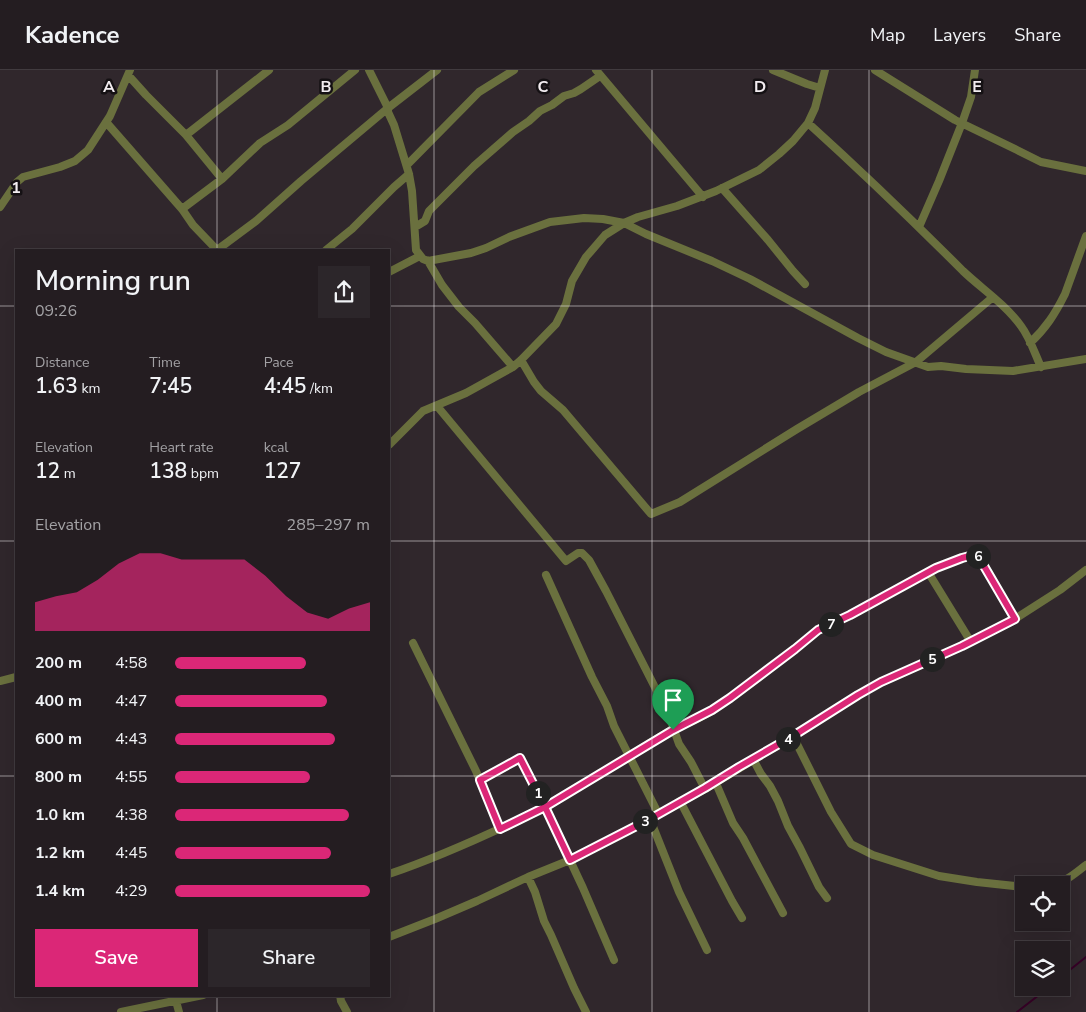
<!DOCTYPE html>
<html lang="en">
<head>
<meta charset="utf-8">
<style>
	:root { --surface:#241d21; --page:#2c262a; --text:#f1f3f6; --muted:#a3a2a5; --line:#413b3f; --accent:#db2777 }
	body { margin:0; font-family:"Nunito Sans",sans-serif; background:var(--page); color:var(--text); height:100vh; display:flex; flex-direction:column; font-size:19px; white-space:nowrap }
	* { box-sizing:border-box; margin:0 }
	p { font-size:16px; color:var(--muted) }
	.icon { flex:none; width:28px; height:28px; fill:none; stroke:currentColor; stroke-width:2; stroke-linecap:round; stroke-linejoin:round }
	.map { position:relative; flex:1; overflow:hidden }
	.panel { position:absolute; left:15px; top:179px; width:375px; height:748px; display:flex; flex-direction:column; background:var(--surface); border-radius:0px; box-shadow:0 5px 20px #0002,0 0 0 1px var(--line) }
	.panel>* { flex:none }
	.buttons { position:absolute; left:1015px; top:806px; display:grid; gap:10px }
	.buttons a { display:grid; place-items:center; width:55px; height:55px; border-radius:0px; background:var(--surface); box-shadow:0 5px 20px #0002,0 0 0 1px var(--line); font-size:25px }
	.pin { position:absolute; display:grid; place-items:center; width:42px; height:42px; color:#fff; margin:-51px -21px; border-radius:50% 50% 50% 0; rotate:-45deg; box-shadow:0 0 5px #0007 }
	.pin .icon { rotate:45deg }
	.km { position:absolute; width:25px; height:25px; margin:-12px; border-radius:50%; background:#222; color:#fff; font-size:14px; line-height:25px; text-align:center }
	.round { display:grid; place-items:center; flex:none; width:52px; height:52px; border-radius:0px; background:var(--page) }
	.overview { display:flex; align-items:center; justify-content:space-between; height:85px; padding:0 20px }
	h1 { font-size:28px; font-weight:600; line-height:38px }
	.stats { display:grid; grid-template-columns:repeat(3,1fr); gap:8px; height:85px; padding:5px 20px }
	.stats div { display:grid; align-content:center }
	.stats b { font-size:21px; font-weight:600 }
	.stats small { font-size:14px; font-weight:400 }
	.stats p { font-size:14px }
	.chart { height:140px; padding:10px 20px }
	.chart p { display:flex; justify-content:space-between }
	.chart svg { width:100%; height:90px; margin-top:5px; fill:var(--accent); opacity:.7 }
	.cta { display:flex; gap:10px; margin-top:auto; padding:10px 20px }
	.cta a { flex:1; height:58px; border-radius:0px; background:var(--accent); color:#fff; font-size:20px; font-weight:600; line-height:58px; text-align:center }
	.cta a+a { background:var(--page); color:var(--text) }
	ul { padding:0 20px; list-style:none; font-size:16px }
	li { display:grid; grid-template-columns:80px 60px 1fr; align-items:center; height:38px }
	li i { height:12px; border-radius:6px; background:var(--accent) }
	header { display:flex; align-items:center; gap:30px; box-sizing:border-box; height:70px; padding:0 25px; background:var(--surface); border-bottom:1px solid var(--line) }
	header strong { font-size:24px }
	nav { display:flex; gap:28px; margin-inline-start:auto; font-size:18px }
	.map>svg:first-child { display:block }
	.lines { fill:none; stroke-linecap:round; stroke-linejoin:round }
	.stream { stroke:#360026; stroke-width:2 }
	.minor { stroke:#6a703e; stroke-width:8 }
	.route-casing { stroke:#fff; stroke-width:10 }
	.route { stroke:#db2777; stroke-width:6 }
	.grid { fill:none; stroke:#f2ecf0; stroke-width:1; stroke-opacity:0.55 }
	.grid-label { font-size:16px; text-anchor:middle; font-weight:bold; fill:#f2ecf0; stroke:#151114; stroke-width:5; stroke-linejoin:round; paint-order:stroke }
</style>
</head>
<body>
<header>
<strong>Kadence</strong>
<nav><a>Map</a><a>Layers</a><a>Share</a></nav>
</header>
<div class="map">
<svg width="1086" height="942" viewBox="0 0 1086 942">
	<rect width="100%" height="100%" fill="#30272c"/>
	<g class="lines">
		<path class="stream" d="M1061 907 1086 887
			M1017 942 1048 918"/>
		<path class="minor" d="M355 0 288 55 260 73 222 109 182 139 193 155 217 180 256 151 301 111 388 38 437 0
			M369 0 388 38V42L394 55 409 104 412 121 416 180 423 189 428 191 471 183 486 178 509 167 550 152 584 148 603 149 624 153 646 164 712 191 750 209 858 268 886 282 928 297 941 296 966 299 1013 301 1086 289
			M596 0 703 127
			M773 0 807 14 820 18
			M875 0 955 50 1017 80 1041 92 1086 101
			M128 5 146 25 186 65 222 109
			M106 52 182 139
			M808 53C861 101 912 150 963 201 982 219 1005 234 1021 256 1030 268 1035 284 1041 297
			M186 65 269 0
			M407 95 479 22 514 0
			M722 118 768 170 793 201 805 214
			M0 137 17 112 23 107 60 97 75 91 88 80 110 46 130 0
			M415 157 425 151 429 141 474 96 513 62 529 51 540 41 552 35 564 26 574 23 581 19 600 6
			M919 157 939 111 962 53 971 27 975 0
			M326 180 352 159 394 117 409 104
			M428 191 442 215 459 237 475 253 513 297
			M389 202 420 186
			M1030 273C1046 258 1055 244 1065 224L1086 166
			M521 290 534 312 541 321 563 340 651 444 680 432 797 359 859 322 916 292 993 227
			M437 336 566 491 578 483H582L589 490 606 521 668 643 679 674 691 692 705 719
			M389 375 423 341 466 323 513 297 521 290 556 254 566 234 572 211 586 187 605 165 624 153 638 147 677 136 716 121 759 100 779 84 793 71 808 53 815 38 825 0
			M928 502 971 572
			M546 505 592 607 607 636 614 656 658 743
			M413 573 476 701 500 759
			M0 611 16 607
			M793 666 831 742 851 774 873 785 939 806 977 812 1024 817
			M753 689 761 704 770 716 778 731 788 756 800 778 819 817 827 828
			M480 710 520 688 545 737 673 659 695 650 712 641 730 628 762 605 818 560 850 545 936 498 962 488 977 484 1015 549
			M715 711 733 753 743 768 783 843
			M680 731 732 831 742 848
			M650 749 679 822 707 880
			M389 804C442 786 494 762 545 737L583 818 614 890
			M528 807 535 822 544 851 551 865 574 918 586 942
			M1053 815C1065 812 1076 803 1086 795
			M389 867 435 849 477 831 528 807 570 790 650 749 705 719 793 666 858 625 881 612 962 576 1015 549 1060 520 1086 500
			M340 925 341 931 347 942
			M176 931 179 942
			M121 942 203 925"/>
	</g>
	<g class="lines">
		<g class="route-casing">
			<path id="route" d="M673 660 545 737 520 688 480 710 500 759 545 737 570 790 650 749 705 718 739 697 793 666 858 625 881 612 962 576 1015 549 977 484 962 488 936 498 850 545 818 560 795 579 730 628 712 640 673 660"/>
		</g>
		<use href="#route" class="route"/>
	</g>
	<path class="grid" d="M217 0V180M434 0V942M652 0V942M869 0V942M0 236H16M389 236H1086M0 471H16M389 471H1086M0 706H16M389 706H1086M217 925V942"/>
	<g class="grid-label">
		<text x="109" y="22">A</text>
		<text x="326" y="22">B</text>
		<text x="543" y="22">C</text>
		<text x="760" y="22">D</text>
		<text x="977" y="22">E</text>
		<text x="16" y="123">1</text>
	</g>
</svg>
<div class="buttons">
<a><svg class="icon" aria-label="locate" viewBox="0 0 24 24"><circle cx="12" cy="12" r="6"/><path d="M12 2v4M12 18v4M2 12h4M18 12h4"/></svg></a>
<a><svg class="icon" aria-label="layers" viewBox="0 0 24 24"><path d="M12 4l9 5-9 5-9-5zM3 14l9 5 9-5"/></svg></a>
</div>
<div class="pin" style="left:673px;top:660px;background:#1e9e55"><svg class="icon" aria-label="arrive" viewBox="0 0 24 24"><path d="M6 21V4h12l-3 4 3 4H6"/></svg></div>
<b class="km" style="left:538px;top:723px">1</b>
<b class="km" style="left:645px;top:751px">3</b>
<b class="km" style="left:788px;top:669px">4</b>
<b class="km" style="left:932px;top:589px">5</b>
<b class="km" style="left:978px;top:486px">6</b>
<b class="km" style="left:831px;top:554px">7</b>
<section class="panel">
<div class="overview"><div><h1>Morning run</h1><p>09:26</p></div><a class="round"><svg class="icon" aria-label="share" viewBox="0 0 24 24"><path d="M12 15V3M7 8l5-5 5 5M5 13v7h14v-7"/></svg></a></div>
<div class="stats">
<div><p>Distance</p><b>1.63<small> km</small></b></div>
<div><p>Time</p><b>7:45</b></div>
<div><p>Pace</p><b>4:45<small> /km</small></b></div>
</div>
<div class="stats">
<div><p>Elevation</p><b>12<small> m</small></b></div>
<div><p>Heart rate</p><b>138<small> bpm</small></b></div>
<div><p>kcal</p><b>127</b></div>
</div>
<div class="chart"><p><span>Elevation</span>285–297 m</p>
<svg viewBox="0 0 160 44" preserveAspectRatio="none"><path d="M0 44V30L10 27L20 25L30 19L40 11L50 6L60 6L70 9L80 9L90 9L100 9L110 17L120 27L130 35L140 38L150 33L160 30V44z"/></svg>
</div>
<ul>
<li><b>200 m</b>4:58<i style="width:67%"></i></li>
<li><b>400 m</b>4:47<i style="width:78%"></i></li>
<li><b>600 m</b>4:43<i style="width:82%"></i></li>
<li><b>800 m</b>4:55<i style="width:69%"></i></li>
<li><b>1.0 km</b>4:38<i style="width:89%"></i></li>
<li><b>1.2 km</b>4:45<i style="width:80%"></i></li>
<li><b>1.4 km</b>4:29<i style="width:100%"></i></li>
</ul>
<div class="cta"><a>Save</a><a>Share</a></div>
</section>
</div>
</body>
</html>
